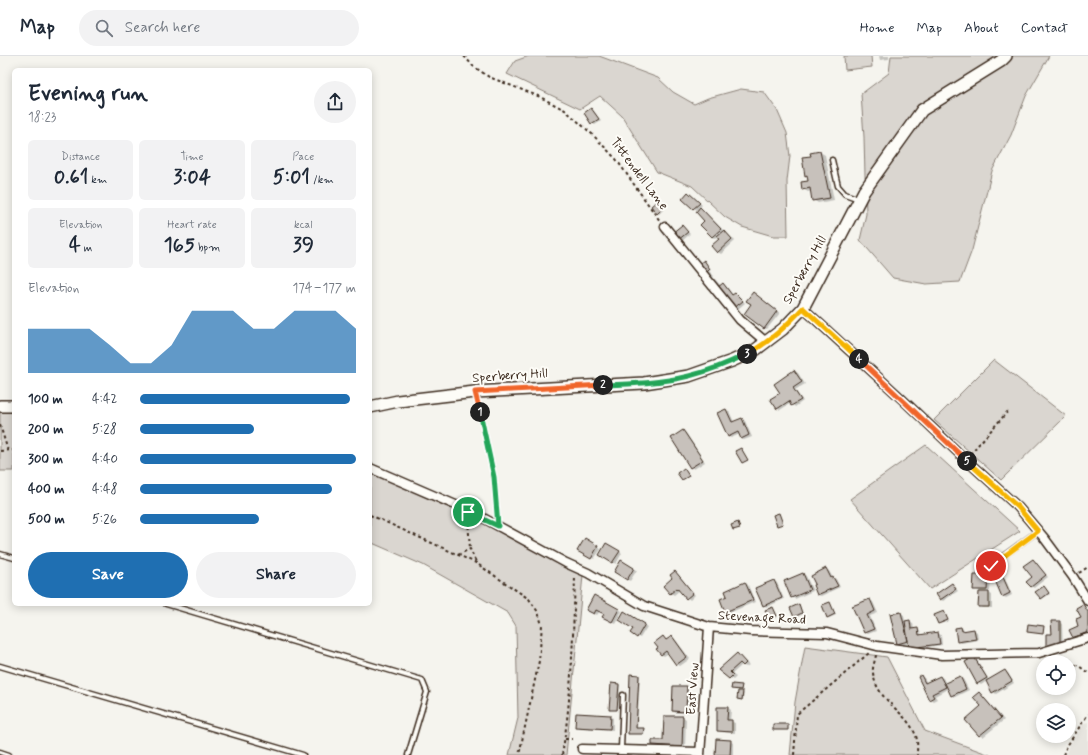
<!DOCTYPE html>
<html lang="en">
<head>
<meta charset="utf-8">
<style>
	:root { --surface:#fff; --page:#f2f2f3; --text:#1f2937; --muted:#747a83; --line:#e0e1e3; --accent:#1f6fb2 }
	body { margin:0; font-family:Mynerve,sans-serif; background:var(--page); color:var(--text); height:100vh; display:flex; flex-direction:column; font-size:15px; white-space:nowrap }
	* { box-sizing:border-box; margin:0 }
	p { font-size:13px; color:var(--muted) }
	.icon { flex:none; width:22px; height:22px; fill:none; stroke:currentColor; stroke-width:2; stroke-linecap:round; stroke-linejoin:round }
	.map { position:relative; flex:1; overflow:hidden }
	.side { position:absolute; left:12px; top:12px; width:360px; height:538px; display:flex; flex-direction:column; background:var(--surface); border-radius:6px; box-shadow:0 2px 10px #0003 }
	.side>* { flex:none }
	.fabs { position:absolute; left:1036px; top:599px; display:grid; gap:8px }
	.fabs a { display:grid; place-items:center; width:40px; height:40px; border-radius:50%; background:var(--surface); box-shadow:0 2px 10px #0003; font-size:20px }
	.pin { position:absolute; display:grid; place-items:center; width:34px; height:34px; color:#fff; margin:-17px; border:2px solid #fff; border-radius:50%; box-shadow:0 1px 4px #0007 }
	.km { position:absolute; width:20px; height:20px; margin:-10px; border-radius:50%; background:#222; color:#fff; font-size:11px; line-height:20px; text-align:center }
	.round { display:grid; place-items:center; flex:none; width:42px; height:42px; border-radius:21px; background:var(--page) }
	.head { display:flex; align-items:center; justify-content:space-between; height:68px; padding:0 16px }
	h1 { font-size:22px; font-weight:800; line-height:30px }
	.metrics { display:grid; grid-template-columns:repeat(3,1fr); gap:6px; height:68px; padding:4px 16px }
	.metrics div { display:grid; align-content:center; border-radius:6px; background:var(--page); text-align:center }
	.metrics b { font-size:20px; font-weight:800 }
	.metrics small { font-size:11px; font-weight:400 }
	.metrics p { font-size:11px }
	.chart { height:112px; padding:8px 16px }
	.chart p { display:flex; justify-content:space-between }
	.chart svg { width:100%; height:72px; margin-top:4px; fill:var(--accent); opacity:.7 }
	.action { display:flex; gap:8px; margin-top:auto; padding:8px 16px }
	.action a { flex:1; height:46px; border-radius:24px; background:var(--accent); color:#fff; font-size:16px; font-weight:800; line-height:46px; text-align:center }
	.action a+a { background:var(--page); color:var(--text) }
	ul { padding:0 16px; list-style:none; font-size:13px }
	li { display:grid; grid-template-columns:64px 48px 1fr; align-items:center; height:30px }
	li i { height:10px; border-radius:5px; background:var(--accent) }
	header { display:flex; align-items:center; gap:24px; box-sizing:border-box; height:56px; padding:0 20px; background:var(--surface); border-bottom:1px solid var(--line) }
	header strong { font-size:19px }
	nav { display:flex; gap:22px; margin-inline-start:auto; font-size:14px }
	.search { width:280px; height:36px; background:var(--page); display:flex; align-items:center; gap:10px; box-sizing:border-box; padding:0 14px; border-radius:22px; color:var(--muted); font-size:15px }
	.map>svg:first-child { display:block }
	.built { fill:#e7e5df }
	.green { fill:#dad6d0; stroke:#8a8077 }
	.shadow { fill:#0003 }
	.building { fill:#c7c1bb; stroke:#3b2a1e }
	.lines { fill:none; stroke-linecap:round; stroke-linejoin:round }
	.lane-casing { stroke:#3b2a1e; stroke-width:7 }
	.street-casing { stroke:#3b2a1e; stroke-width:11 }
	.secondary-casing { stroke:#3b2a1e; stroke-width:14 }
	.path { stroke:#3b2a1e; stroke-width:2; stroke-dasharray:3 3; stroke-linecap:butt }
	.lane { stroke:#fdfcf7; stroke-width:4 }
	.street { stroke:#fdfcf7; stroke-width:8 }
	.secondary { stroke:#fdfcf7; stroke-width:11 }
	.split-1-casing { stroke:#fff; stroke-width:8 }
	.split-2-casing { stroke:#fff; stroke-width:8 }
	.split-3-casing { stroke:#fff; stroke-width:8 }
	.split-4-casing { stroke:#fff; stroke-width:8 }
	.split-5-casing { stroke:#fff; stroke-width:8 }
	.split-6-casing { stroke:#fff; stroke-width:8 }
	.split-1 { stroke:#22a559; stroke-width:5 }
	.split-2 { stroke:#f0652b; stroke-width:5 }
	.split-3 { stroke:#22a559; stroke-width:5 }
	.split-4 { stroke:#f5b400; stroke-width:5 }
	.split-5 { stroke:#f0652b; stroke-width:5 }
	.split-6 { stroke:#f5b400; stroke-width:5 }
	.labels { text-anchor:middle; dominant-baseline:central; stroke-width:4; stroke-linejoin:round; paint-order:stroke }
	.street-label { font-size:13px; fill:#3b2a1e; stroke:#fdfcf7 }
</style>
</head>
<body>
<header>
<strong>Map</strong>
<div class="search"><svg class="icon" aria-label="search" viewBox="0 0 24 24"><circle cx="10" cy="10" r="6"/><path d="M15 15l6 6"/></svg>Search here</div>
<nav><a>Home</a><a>Map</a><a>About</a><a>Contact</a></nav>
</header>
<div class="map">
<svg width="1088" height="699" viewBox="0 0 1088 699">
	<rect width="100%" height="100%" fill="#f5f4ee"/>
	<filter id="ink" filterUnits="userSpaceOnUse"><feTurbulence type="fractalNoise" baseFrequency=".025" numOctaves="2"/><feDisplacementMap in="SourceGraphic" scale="8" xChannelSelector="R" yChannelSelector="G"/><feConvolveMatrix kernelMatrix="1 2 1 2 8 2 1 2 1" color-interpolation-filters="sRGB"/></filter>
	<g filter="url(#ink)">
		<path class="built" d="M1088 666V699H1066L1070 689 1084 667Z"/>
		<path class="green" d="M529 0H599L658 22 673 36 694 48 708 42 741 33 764 36 777 54 787 77 790 100 787 125 788 180H773L742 171 725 161 692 130 657 116 622 60 600 40 580 53 507 18 515 5Z
			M844 0H871L872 11 845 14Z
			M891 0H1049L1026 40 1011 79 992 115 972 194 960 226 926 228 893 222 860 184 866 158 864 81 861 38 889 17Z
			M994 304 1066 360 1001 424 934 364Z
			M0 356H14V415H0Z
			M926 389 1020 475 930 533 850 443Z
			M370 416 463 458 480 463 583 519 566 699H509L518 662 516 570 508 557 423 509 370 486Z
			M805 590 887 601 925 675 990 699H790L795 646Z"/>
		<path class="shadow" d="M879 0H889V3L880 4Z
			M591 53 594 55 601 65 595 69 592 67Z
			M820 96 825 99 834 144 818 147 813 144 811 135 808 136 803 133 810 126 809 121 806 119 812 100Z
			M688 137 702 149 699 152 703 154 724 175 727 177 735 185 721 198 718 196 721 183 718 180 715 182 712 181 706 165 698 155 683 143Z
			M657 146 664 153 659 158 658 157Z
			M682 170 690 178 682 185 679 183Z
			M705 206 711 214 709 215 714 220 713 221 721 230 723 228 726 230 733 239 735 238 738 239 745 247 738 253 735 251 719 232 720 231 707 216Z
			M756 239 780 257 767 273 764 272 752 248Z
			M794 315 798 317 805 328 795 334 803 345 795 351 791 347 780 354 777 352 781 337Z
			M726 354 729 355 734 366 742 363 745 365 752 381 744 384 741 382 740 378 731 382 728 380Z
			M683 375 686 377 705 406 694 413 691 411Z
			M585 484 601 493 594 503 579 494Z
			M607 488 622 497 616 508 600 499Z
			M1033 504 1036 506 1048 521 1034 532 1031 530 1033 521Z
			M621 505 637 514 630 525 615 516Z
			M826 513 829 515 833 522 836 523 840 531 821 540 818 539 814 530Z
			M675 516 678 518 695 539 690 544 680 534 674 539 671 537Z
			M803 518 806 520 813 535 795 543 792 541Z
			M975 520H988L991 522 990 535H986L992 539V552H982L979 550 980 535 974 533Z
			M1002 520 1005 522 1012 539 1006 542 1003 540Z
			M774 525 777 527 784 543 767 551 764 549Z
			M745 527 748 529 755 546 729 557 726 555 729 541Z
			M952 528 958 535 943 545 940 543Z
			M1044 531 1050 538 1042 543 1041 542Z
			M594 540 622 555 615 567 603 561 605 557 600 555 597 559 587 553Z
			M870 544 873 546 878 557 870 560 876 575 868 578 865 577 853 551Z
			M830 547 836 559 829 562 828 561Z
			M1083 549 1088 555V578L1076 583 1073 581 1083 562Z
			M800 550 803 558 796 561 795 560Z
			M773 552 778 560 771 563H770Z
			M944 556 949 565 940 568 935 560Z
			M625 557 647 571 640 582 631 577 634 573Z
			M901 557 904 559 905 566 910 565 913 567 914 574 917 573 920 575 921 579 938 577 941 579 942 589 913 593 910 587 901 589 898 587Z
			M1059 566 1062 568 1063 593 1053 579Z
			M961 572 964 573V576L974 574 977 576 978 584 961 587 958 585Z
			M663 581 667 585 672 581 675 583 690 603 680 610 677 608 669 597 664 600 661 598Z
			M737 598 749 609 746 611 742 609 732 618 736 621 733 624 720 614Z
			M974 602 977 604 989 624 1005 615 1008 617 1014 627 996 638 993 636 987 625 981 629 978 627Z
			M639 620H640L637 673 645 674 644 678H630Z
			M921 620 924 622 927 627 940 621 943 622 946 628 960 621 963 623 969 634 955 641 952 639 949 632 935 640 937 643 933 645 930 643Z
			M618 629H620L618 654H611Z
			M686 631 689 633V657H676L673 655Z
			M739 636 744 637 743 644 738 643Z
			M979 637 982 639 1004 664 983 681 966 664 982 650Z
			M728 652 731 654 730 665 735 667V677L721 676 718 674Z
			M610 660 613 662V674L579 672 576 670Z
			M683 661 686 663 685 692 656 691 653 689 664 685Z
			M730 685 733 687V699H716Z"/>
		<path class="building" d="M591 52 599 63 591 68 584 57Z
			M820 95 830 142 812 145 810 132 802 134 801 126 808 125 807 119 805 120 802 101 811 100 810 97Z
			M688 136 700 147 693 153 682 143Z
			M657 145 663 152 657 158 651 150Z
			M700 151 721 173 712 181 700 169 704 165 696 156Z
			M682 169 688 176 678 184 672 177Z
			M724 174 732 183 717 197 711 190 719 183 717 180Z
			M704 204 710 213 706 217 699 208Z
			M723 227 732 239 735 237 743 245 734 252 717 232Z
			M753 236 777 255 764 273 744 258 751 248 746 245Z
			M794 314 802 326 793 332 801 344 791 350 789 345 777 353 770 343 780 337 774 328Z
			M726 353 732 366 742 362 749 379 741 383 738 376 728 381 717 357Z
			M683 374 703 404 690 412 671 382Z
			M741 392 748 404 742 407 735 395Z
			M684 412 689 420 682 424 677 417Z
			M779 457 783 468 777 470 773 459Z
			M738 466 740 472 733 474 731 469Z
			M585 482 598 490 591 503 577 495Z
			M606 487 620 495 612 507 599 499Z
			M1033 503 1046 519 1031 531 1026 526 1032 521 1023 510Z
			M621 504 634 512 627 524 614 516Z
			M826 512 831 522 833 521 838 530 817 539 813 529 815 528 811 520Z
			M675 515 693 537 686 543 677 532 670 538 663 530 672 522 670 519Z
			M803 517 810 534 791 542 784 525Z
			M974 519H988L987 534H973Z
			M1002 519 1010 537 1002 541 994 522Z
			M774 524 782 542 763 550 755 532Z
			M745 526 753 544 725 556 720 543 727 540 725 535Z
			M952 527 956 533 940 544 936 538Z
			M1044 530 1049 537 1041 543 1035 536Z
			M979 536H989V551H978Z
			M594 539 619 553 612 566 602 561 604 558 596 554 594 558 586 554Z
			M870 543 875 555 867 559 874 573 864 577 852 550Z
			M830 546 835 558 827 562 822 549Z
			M799 548 802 557 794 561 790 552Z
			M1083 548 1088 556V576L1073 582 1069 574 1078 570 1076 563 1081 561 1076 552Z
			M773 551 777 560 769 563 765 554Z
			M624 555 645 568 637 582 630 577 633 573 619 564Z
			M944 555 948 564 938 568 934 559Z
			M901 556 908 585 897 588 890 558Z
			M910 564 911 573 918 572 919 579 938 576 940 588 909 592 905 565Z
			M1051 565H1060V592H1046V578H1052Z
			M1028 568 1044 570 1043 578 1027 576Z
			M961 571 962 575 974 573 976 583 957 586 955 572Z
			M663 580 666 584 672 580 687 601 676 609 666 595 661 599 656 593 658 592 654 587Z
			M737 597 746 607 743 610 740 607 730 616 733 619 729 623 718 614Z
			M974 601 987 622 977 628 965 606Z
			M1005 614 1012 625 992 637 986 625Z
			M630 618 639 619 636 672H644L643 678H628Z
			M921 619 925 627 940 620 946 631 932 638 934 641 929 644 918 621Z
			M960 620 966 633 951 640 945 627Z
			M611 627 619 628 617 654H609Z
			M732 628 742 629 741 634 731 633Z
			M673 630H687L686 656 672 655Z
			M738 635H743L742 644 737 643Z
			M979 636 1001 662 979 680 965 664 981 650 973 641Z
			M717 651H728L727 664H732V676L717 675Z
			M576 657 611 659 610 673 575 671Z
			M664 660H683L682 691 652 689V684H663Z
			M773 668H788V674H773Z
			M716 683 731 684 730 699H715Z"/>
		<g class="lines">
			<g class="lane-casing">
				<path id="lane" d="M832 104 838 130 845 138 859 143
					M0 498 14 502
					M991 509 1038 475
					M166 548 422 624 427 636 408 699
					M0 610 303 699
					M621 693 623 639
					M0 696 9 699"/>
			</g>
			<g class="street-casing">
				<path id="street" d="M665 171 740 264 766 286
					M803 252 903 344 965 403 1018 451 1045 483 1073 521 1088 545
					M370 412 474 457 498 470 566 507 588 517 644 550 709 571 751 575 827 577 877 590 942 599 1039 597 1088 582
					M582 693 700 696
					M700 699 709 571"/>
			</g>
			<g class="secondary-casing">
				<path id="secondary" d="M0 350H14
					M370 351 398 345 475 336 644 327 689 320 732 305 754 295 783 273 803 252 864 135 922 54 1001 5 1006 0"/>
			</g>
			<path class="path" d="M464 0 473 10 489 21 538 40 565 54 592 78 616 103 660 165
				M477 345 494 421 498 460
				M0 369 8 395
				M0 395 14 394
				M970 398 1009 354
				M370 459 476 507 529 543 538 556 542 569 539 605 519 699
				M468 464 470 493
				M458 499 470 493 476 506
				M1079 517 1088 511
				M876 599C875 605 872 612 873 617 877 646 907 655 916 680 918 686 917 693 917 699
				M1054 602 1067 606
				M1069 607 1079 610 1088 617
				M565 683H572
				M562 699C572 640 573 580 575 521
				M794 699 797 658 869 597
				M1063 699 1067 690 1088 658"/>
			<use href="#lane" class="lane"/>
			<use href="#street" class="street"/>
			<use href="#secondary" class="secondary"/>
		</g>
	</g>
	<g class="lines" filter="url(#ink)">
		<g class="split-1-casing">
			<path id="split-1" d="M468 456 498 470 494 421 480 356"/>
		</g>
		<g class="split-2-casing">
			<path id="split-2" d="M480 356 475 336 603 329"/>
		</g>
		<g class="split-3-casing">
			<path id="split-3" d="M603 329C632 328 661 327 689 320 709 315 729 307 747 298"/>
		</g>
		<g class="split-4-casing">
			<path id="split-4" d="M747 298C769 287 787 269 803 252L859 303"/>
		</g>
		<g class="split-5-casing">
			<path id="split-5" d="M859 303 967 405"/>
		</g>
		<g class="split-6-casing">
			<path id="split-6" d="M967 405 1018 451 1038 475 991 510"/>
		</g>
		<use href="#split-1" class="split-1"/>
		<use href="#split-2" class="split-2"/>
		<use href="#split-3" class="split-3"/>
		<use href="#split-4" class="split-4"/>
		<use href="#split-5" class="split-5"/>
		<use href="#split-6" class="split-6"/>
	</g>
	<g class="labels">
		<g class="street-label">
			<text transform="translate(639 118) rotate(53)">Tittendell Lane</text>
			<text transform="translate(805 214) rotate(-61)">Sperberry Hill</text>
			<text transform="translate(510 320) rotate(-4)">Sperberry Hill</text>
			<text transform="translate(762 562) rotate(3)">Stevenage Road</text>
			<text transform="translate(693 633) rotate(-86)">East View</text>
		</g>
	</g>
</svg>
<div class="fabs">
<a><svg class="icon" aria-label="locate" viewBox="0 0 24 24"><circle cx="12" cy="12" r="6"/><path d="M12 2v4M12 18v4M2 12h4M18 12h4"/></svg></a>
<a><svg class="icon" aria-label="layers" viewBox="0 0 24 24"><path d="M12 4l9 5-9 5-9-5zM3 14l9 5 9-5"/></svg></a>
</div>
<div class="pin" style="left:468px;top:456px;background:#1e9e55"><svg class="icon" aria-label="arrive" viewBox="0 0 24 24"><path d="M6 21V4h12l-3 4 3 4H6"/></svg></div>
<div class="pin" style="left:991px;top:510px;background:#d93025"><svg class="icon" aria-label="check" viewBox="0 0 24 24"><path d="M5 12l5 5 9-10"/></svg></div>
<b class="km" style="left:480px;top:356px">1</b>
<b class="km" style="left:603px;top:329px">2</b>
<b class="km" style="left:747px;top:298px">3</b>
<b class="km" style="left:859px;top:303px">4</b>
<b class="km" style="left:967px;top:405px">5</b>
<section class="side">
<div class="head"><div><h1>Evening run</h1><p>18:23</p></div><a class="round"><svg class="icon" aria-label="share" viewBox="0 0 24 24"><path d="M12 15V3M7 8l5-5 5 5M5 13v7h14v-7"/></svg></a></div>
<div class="metrics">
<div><p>Distance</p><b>0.61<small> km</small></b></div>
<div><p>Time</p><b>3:04</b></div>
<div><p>Pace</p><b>5:01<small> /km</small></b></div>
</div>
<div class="metrics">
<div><p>Elevation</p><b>4<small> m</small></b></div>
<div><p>Heart rate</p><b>165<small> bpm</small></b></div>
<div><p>kcal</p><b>39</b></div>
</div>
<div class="chart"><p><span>Elevation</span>174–177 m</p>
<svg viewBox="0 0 160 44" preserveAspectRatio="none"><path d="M0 44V17L10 17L20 17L30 17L40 27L50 38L60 38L70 27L80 6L90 6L100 6L110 17L120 17L130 6L140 6L150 6L160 17V44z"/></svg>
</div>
<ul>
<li><b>100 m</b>4:42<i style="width:97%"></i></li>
<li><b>200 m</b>5:28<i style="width:53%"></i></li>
<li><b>300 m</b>4:40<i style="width:100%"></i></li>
<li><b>400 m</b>4:48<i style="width:89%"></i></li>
<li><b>500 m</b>5:26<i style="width:55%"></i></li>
</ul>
<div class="action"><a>Save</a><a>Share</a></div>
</section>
</div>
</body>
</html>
